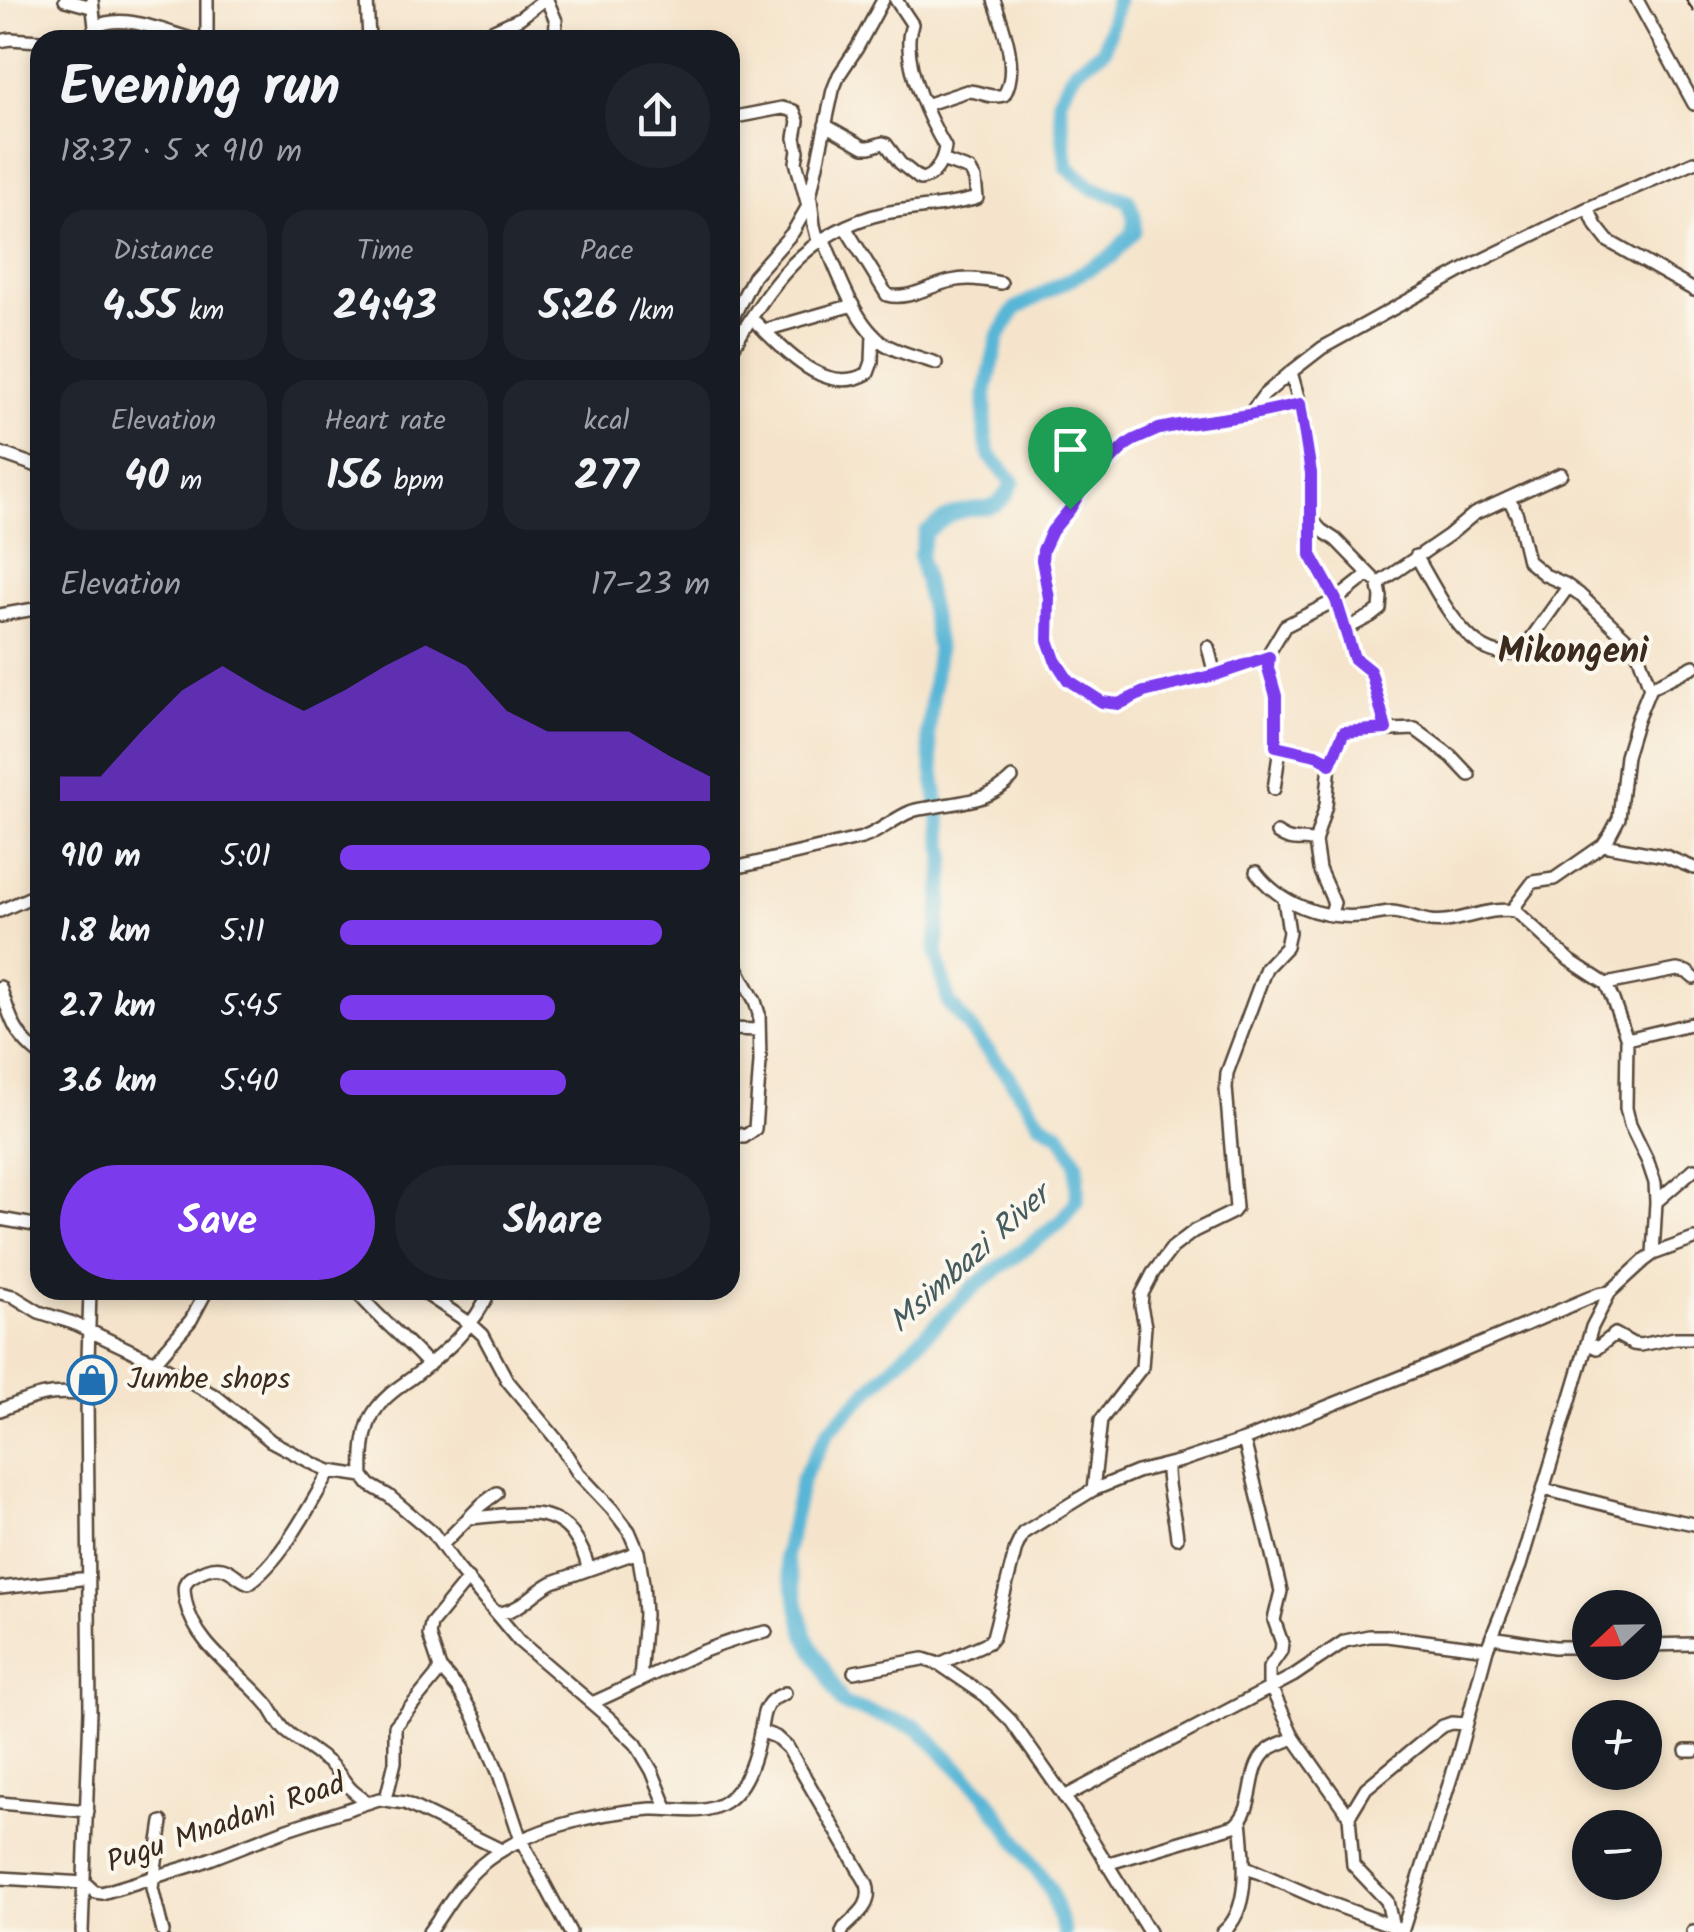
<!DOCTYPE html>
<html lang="en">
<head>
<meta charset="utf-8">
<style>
	:root { --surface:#171b24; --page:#20242c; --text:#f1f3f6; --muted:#9ea1a6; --accent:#7c3aed }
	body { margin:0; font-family:Kalam,sans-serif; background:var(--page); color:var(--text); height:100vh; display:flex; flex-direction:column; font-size:38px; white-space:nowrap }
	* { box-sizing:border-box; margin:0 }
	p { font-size:32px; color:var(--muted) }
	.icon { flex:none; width:55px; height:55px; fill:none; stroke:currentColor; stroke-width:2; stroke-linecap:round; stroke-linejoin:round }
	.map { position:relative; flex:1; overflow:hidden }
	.side { position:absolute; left:30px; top:30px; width:710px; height:1270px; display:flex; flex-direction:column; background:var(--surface); border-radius:30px; box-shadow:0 5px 15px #0003 }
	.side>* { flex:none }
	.needle { width:65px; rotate:248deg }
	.tools { position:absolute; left:1572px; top:1590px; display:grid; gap:20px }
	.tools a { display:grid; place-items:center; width:90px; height:90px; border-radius:50%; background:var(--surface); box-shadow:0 5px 15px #0003; font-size:50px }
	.pin { position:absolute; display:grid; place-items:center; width:85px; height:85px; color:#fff; margin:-102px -42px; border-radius:50% 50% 50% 0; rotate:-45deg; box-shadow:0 0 10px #0007 }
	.pin .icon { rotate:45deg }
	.round { display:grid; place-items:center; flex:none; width:105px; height:105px; border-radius:52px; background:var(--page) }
	.summary { display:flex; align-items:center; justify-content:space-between; height:170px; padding:0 30px }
	h1 { font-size:55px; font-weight:800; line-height:75px }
	.metrics { display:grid; grid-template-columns:repeat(3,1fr); gap:15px; height:170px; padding:10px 30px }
	.metrics div { display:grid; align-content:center; border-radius:25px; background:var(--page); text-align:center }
	.metrics b { font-size:42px; font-weight:800 }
	.metrics small { font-size:28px; font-weight:400 }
	.metrics p { font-size:28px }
	.chart { height:280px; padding:20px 30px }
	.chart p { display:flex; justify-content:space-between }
	.chart svg { width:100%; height:180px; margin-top:10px; fill:var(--accent); opacity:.7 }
	.cta { display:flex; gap:20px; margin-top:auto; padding:20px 30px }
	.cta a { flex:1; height:115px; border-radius:60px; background:var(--accent); color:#fff; font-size:40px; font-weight:800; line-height:115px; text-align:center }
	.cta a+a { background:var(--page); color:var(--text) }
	ul { padding:0 30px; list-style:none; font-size:32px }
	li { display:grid; grid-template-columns:160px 120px 1fr; align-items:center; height:75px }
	li i { height:25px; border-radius:12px; background:var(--accent) }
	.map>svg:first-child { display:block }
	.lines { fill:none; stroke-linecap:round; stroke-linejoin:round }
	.river { stroke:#58b6d6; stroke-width:15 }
	.minor-casing { stroke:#574638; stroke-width:16 }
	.minor { stroke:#fff; stroke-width:11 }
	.rail { stroke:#3b2a1e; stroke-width:2.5; stroke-dasharray:15 8; stroke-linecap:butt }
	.route-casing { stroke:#fff; stroke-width:20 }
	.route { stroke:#7c3aed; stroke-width:12 }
	.labels { text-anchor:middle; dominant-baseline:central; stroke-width:8; stroke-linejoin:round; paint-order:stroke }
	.poi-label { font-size:30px; fill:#3b2a1e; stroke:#fbf7ec; text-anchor:start }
	.street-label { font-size:30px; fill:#3b2a1e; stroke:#fbf7ec }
	.water-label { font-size:32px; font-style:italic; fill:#455b5e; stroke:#fbf7ec }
	.quarter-label { font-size:35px; font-weight:bold; fill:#3b2a1e; stroke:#fbf7ec }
</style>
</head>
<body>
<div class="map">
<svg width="1694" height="1932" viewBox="0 0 1694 1932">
	<rect width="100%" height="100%" fill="#fbf7ec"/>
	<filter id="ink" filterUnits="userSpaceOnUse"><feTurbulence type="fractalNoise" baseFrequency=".01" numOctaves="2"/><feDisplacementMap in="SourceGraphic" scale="20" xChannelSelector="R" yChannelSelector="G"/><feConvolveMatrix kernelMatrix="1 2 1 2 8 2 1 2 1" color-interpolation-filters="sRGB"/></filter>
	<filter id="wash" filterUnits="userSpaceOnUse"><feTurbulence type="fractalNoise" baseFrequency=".0048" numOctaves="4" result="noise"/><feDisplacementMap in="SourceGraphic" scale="40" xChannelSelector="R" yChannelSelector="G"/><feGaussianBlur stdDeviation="2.25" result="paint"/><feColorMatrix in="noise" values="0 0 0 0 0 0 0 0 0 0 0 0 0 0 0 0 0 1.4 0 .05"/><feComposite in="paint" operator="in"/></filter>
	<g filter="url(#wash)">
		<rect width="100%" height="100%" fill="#f5e4cb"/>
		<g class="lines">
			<path class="river" d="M1064 1932 1050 1889 985 1795 917 1727 843 1704 806 1636 785 1556 802 1479 829 1430 975 1286 1062 1221 1077 1200V1163L1060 1134 1040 1122 1009 1077 949 1003 936 953 945 856 928 735 938 647 920 556 926 532C934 527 944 518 953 514 980 502 996 519 1013 482L990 456 985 437V396L998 337 1015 309 1111 257 1134 231V216L1128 200 1092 188 1067 167 1059 99 1076 69 1104 50 1117 0"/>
		</g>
	</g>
	<g filter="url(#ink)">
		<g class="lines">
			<g class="minor-casing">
				<path id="minor" d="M65 0 91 7
					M92 0 95 27
					M207 0V40
					M367 0 369 40
					M547 0 556 21 555 40
					M1637 0 1694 104
					M88 40 95 27C124 12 165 32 195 40
					M472 40 520 18 543 0
					M0 41 10 39 40 41
					M925 105 967 91C982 91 988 99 1004 95 1020 70 1003 26 994 0
					M730 118 782 108 794 111 798 121 795 138 798 151 796 162 808 206
					M825 125 864 147H870L883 143 886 144 900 163 920 179C935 178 943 161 945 147 929 119 907 73 909 39 909 34 911 29 912 24L896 0
					M811 200 814 225 818 241
					M1588 208 1596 226 1608 241 1694 290
					M845 227 887 295C908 301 931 285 951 281 969 277 984 280 1001 283
					M823 238C838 271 856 331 890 347 904 354 921 358 936 363
					M751 318C780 344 823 399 868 373L872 362 873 334
					M730 323 754 276 793 232 808 206 833 90 839 75 857 48 883 0
					M765 330 853 305
					M730 353C769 286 805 231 885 213 916 207 948 207 977 198L975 179 970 170 942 160
					M1249 415 1264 395 1291 372
					M0 453 40 467
					M1509 499 1517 515 1528 561 1545 575 1565 584 1579 594 1627 639 1638 653 1650 688 1637 720 1626 756 1619 818 1610 835 1603 845 1554 879 1533 882 1512 910
					M1312 520 1321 530 1336 540 1374 579
					M1416 556C1437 590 1472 672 1523 650L1568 587
					M0 615 40 608
					M1344 630 1371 616 1380 609 1381 597 1379 586 1382 581 1449 535 1474 514 1561 474
					M1208 647 1215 675
					M1269 657 1215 675 1144 692 1119 704 1102 703 1092 697 1068 680 1060 670 1048 640 1049 598 1042 559 1043 549 1052 531 1069 509 1082 488 1126 445C1163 423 1203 422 1244 416 1263 413 1282 408 1300 404
					M1650 688 1694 666
					M1386 729 1372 676 1369 671 1354 658 1336 600 1311 555V473L1300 404 1291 372 1322 348 1474 264 1588 208 1694 162
					M1330 764 1314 754 1277 746 1276 697 1268 668 1270 651 1285 626 1336 600 1369 574
					M1274 789 1280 748
					M1277 833C1295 845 1297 837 1315 842
					M1603 845 1665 856 1694 868
					M730 869 862 838C880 832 893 819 910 812 918 808 925 809 933 807 964 801 989 802 1012 778
					M1256 872C1280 904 1321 919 1360 916 1371 916 1382 912 1392 912 1410 913 1423 924 1446 921 1469 918 1492 907 1516 911L1569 960 1606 984 1613 1000 1627 1039 1626 1108 1630 1125 1648 1162 1655 1183 1656 1202 1653 1254
					M0 911 40 893
					M1331 913 1334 903 1319 869 1315 842 1326 805 1330 764 1344 732 1415 729 1451 756 1469 775
					M730 933 734 962 755 1001 759 1014 760 1062 755 1129 744 1137 730 1130
					M1606 984 1677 970 1687 972 1694 978
					M0 987C11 1018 13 1034 40 1055
					M730 1029 759 1030
					M1627 1039 1694 1023
					M1656 1202 1694 1169
					M0 1219 40 1226
					M355 1290C377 1317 406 1339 429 1365
					M420 1290 471 1324 483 1335 507 1380 557 1440 578 1473 612 1509 629 1531 638 1552 643 1583 645 1615 640 1679
					M0 1293 13 1296 39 1312 73 1323 155 1362 217 1397 271 1441 316 1465 330 1471 363 1476 370 1485 389 1496 433 1533 457 1567 519 1641 609 1718 636 1744 652 1771 667 1808
					M1587 1343 1597 1348 1615 1334 1633 1344 1640 1345 1675 1338H1694
					M155 1362 191 1320 207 1290
					M0 1410C35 1396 49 1390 87 1395
					M1244 1440 1281 1591 1274 1620 1282 1643 1281 1651 1269 1668V1683L1294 1738 1349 1816
					M1167 1465C1166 1492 1175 1512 1177 1538
					M330 1471C309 1507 282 1560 249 1583 239 1580 232 1570 222 1568 213 1566 201 1571 193 1576 181 1582 184 1592 186 1603 196 1647 241 1672 268 1705 274 1713 278 1724 286 1731 299 1742 315 1752 329 1763 337 1770 342 1779 349 1787 354 1793 361 1797 367 1802
					M363 1476C362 1453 363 1426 377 1408 386 1395 401 1386 413 1377 444 1353 475 1327 490 1290
					M1544 1489 1630 1511 1694 1524
					M1093 1490 1101 1420 1142 1367 1145 1326 1141 1306 1142 1294 1153 1273 1172 1248 1194 1231 1233 1212 1236 1208 1226 1088 1227 1073 1266 968 1286 947 1289 932 1284 899
					M468 1518C503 1517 548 1502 572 1533 580 1544 586 1556 588 1569
					M442 1545 481 1505 497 1493
					M0 1588 89 1578
					M498 1613C520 1612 533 1592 553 1582L638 1552
					M1492 1637 1554 1647H1590
					M1645 1645 1694 1644
					M939 1664 989 1642 993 1637 1016 1548 1023 1533 1093 1490 1137 1472 1181 1461 1244 1440 1426 1367 1598 1294 1610 1292
					M440 1668 458 1689 474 1716 499 1774 521 1840 570 1932
					M854 1672 923 1659 939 1664 986 1696 1011 1721 1075 1812 1149 1932
					M592 1703C650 1678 704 1644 766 1632
					M760 1731 776 1737 788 1748 867 1884C873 1905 858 1914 844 1928L842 1932
					M1686 1751H1694
					M1064 1797 1293 1676 1345 1641 1369 1636H1387L1487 1649
					M386 1799 395 1762V1726L436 1676 440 1668 429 1635 431 1624 468 1579
					M0 1803 87 1811
					M162 1822 152 1888 163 1932
					M1106 1864 1234 1826C1257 1808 1246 1773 1265 1753 1272 1745 1285 1742 1294 1738
					M1246 1867 1324 1901 1398 1928
					M0 1878 85 1883 95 1892 102 1893 197 1864 287 1829 379 1799 405 1803 501 1850
					M1393 1927 1387 1901 1353 1865 1349 1816 1366 1788 1427 1738 1443 1726 1452 1723 1466 1724
					M82 1932 90 1711 87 1395 90 1290
					M429 1932C445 1910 459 1884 480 1866 521 1830 597 1812 651 1809 676 1808 703 1817 725 1802 748 1787 756 1753 761 1728 763 1718 763 1708 772 1700 772 1699 784 1694 785 1693
					M1223 1932C1252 1909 1244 1853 1241 1820
					M1402 1932 1458 1756 1487 1649 1520 1566 1592 1327 1610 1292 1645 1260 1653 1254 1694 1239
					M1693 1932H1694"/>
			</g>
			<use href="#minor" class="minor"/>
			<path class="rail" d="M1686 0 1694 12"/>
		</g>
	</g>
	<g class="lines" filter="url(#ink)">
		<g class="route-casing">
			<path id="route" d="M1300 404 1311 473V555L1336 600 1354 658 1370 671 1372 676 1386 729 1344 732 1330 764 1320 756 1276 746V696L1268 668 1269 657 1215 675 1144 692 1119 704 1102 702 1068 680 1055 660 1048 640 1049 598 1042 560 1043 550 1052 531 1070 509 1082 488 1126 445 1134 440 1159 429 1179 425 1249 415Z"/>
		</g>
		<use href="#route" class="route"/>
	</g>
	<defs>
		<g id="shop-ring" transform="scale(2.5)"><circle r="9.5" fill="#fbf7ec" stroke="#1f6fb2" stroke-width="1.5"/><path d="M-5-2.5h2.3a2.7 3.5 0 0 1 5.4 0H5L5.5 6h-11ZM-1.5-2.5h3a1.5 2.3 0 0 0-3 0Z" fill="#1f6fb2"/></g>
	</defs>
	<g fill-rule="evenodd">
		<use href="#shop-ring" x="92" y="1380"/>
	</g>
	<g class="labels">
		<g class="poi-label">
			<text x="127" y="1380">Jumbe shops</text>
		</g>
		<g class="street-label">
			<text transform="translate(226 1824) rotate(-19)">Pugu Mnadani Road</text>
		</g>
		<g class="water-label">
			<text transform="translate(970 1260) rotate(-42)">Msimbazi River</text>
		</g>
		<g class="quarter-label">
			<text x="1573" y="653">Mikongeni</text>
		</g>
	</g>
</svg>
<div class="tools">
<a><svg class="needle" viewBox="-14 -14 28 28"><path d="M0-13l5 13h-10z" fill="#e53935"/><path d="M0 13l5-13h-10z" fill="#9ea1a6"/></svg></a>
<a>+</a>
<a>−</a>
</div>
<div class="pin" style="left:1070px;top:509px;background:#1e9e55"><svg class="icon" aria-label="arrive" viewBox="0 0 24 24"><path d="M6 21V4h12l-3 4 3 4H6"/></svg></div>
<section class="side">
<div class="summary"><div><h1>Evening run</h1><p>18:37 · 5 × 910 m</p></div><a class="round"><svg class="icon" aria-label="share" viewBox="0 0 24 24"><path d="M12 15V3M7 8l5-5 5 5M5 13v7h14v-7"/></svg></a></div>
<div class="metrics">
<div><p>Distance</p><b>4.55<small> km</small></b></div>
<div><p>Time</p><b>24:43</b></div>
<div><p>Pace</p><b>5:26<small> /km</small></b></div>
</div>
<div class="metrics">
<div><p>Elevation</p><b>40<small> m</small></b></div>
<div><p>Heart rate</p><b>156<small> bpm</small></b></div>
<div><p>kcal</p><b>277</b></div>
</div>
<div class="chart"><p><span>Elevation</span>17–23 m</p>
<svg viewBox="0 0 160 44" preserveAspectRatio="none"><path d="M0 44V38L10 38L20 27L30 17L40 11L50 17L60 22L70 17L80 11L90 6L100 11L110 22L120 27L130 27L140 27L150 33L160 38V44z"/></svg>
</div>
<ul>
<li><b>910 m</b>5:01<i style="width:100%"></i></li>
<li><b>1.8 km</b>5:11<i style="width:87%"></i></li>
<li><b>2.7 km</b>5:45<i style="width:58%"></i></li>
<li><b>3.6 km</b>5:40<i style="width:61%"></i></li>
</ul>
<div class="cta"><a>Save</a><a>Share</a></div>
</section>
</div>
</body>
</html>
